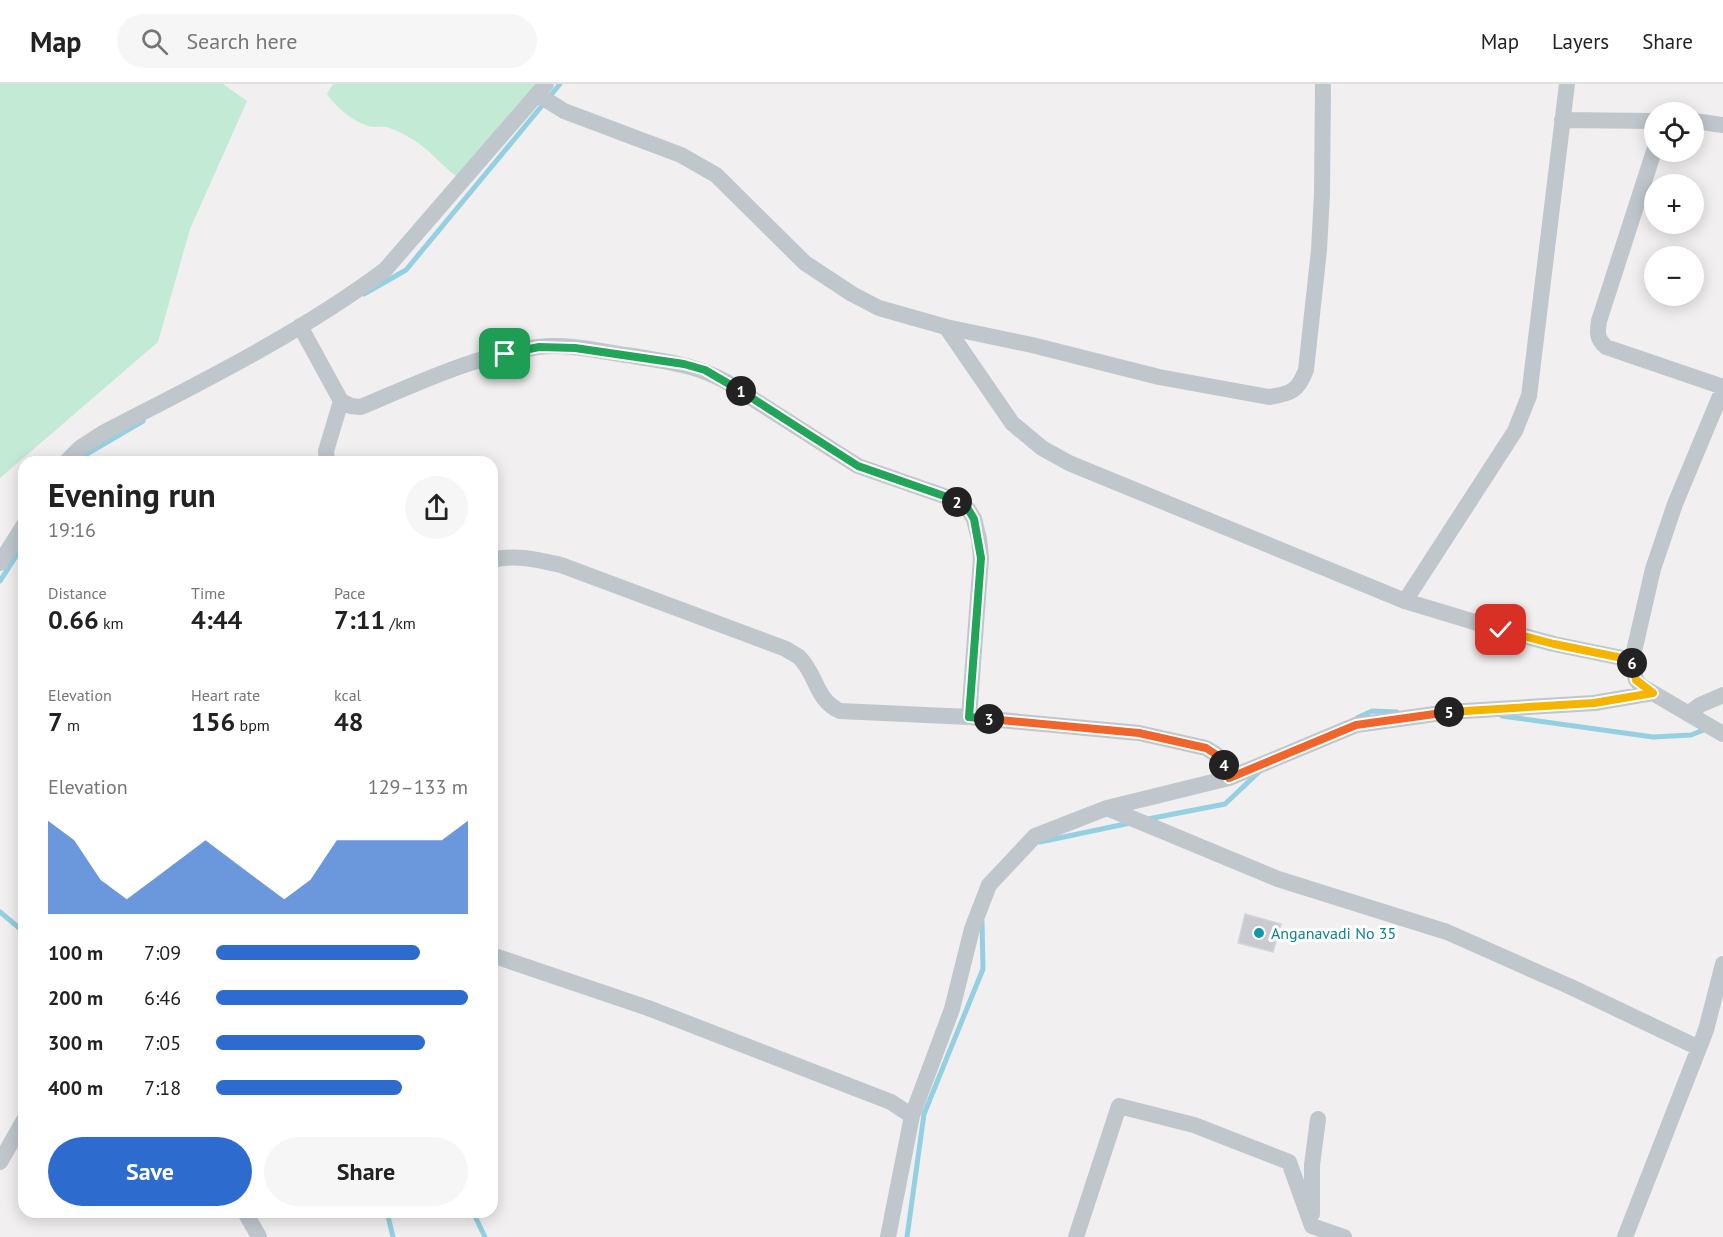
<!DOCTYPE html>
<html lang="en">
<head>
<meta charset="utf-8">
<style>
	:root { --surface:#fff; --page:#f6f6f6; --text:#222; --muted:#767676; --line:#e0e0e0; --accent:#2d6cce }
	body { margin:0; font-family:"PT Sans",sans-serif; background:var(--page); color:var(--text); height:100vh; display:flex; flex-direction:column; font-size:22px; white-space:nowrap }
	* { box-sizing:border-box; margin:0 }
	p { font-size:20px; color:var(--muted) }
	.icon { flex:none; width:33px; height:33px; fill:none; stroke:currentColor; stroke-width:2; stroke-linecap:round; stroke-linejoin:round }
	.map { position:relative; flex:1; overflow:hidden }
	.side { position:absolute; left:18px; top:372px; width:480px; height:762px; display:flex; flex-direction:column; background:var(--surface); border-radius:18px; box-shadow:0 3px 15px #0003 }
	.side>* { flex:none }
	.tools { position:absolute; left:1644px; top:18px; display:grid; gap:12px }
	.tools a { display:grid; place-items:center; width:60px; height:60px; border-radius:50%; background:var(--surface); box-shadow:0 3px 15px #0003; font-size:30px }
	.pin { position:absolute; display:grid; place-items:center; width:51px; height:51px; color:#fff; margin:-26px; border-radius:12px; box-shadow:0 3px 9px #0006 }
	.km { position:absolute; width:30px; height:30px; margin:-15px; border-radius:50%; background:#222; color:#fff; font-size:16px; line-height:30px; text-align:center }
	.round { display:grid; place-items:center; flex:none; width:63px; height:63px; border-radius:32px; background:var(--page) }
	.overview { display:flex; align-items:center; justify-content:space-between; height:102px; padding:0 30px }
	h1 { font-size:33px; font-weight:700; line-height:45px }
	.figures { display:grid; grid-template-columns:repeat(3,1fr); gap:9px; height:102px; padding:6px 30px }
	.figures div { display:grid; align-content:center }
	.figures b { font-size:26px; font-weight:700 }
	.figures small { font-size:16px; font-weight:400 }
	.figures p { font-size:16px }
	.chart { height:168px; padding:12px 30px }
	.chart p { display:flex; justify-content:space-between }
	.chart svg { width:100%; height:108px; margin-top:6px; fill:var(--accent); opacity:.7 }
	.primary-button { display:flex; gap:12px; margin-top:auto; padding:12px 30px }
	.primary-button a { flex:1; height:69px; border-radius:36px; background:var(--accent); color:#fff; font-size:24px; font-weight:700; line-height:69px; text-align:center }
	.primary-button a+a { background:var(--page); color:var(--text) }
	ul { padding:0 30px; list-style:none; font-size:20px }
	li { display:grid; grid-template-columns:96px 72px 1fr; align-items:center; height:45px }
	li i { height:15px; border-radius:8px; background:var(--accent) }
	header { display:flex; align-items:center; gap:36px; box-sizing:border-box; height:84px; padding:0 30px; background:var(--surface); border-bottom:2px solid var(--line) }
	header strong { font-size:28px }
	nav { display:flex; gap:33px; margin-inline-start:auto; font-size:21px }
	.search { width:420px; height:54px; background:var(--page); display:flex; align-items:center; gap:15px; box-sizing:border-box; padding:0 21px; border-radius:33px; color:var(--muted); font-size:22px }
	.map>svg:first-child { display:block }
	.green { fill:#c3ead4 }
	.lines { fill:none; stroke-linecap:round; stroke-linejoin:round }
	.stream { stroke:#94cfe2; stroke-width:5 }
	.building { fill:#cacbd1; stroke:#d4d5da; stroke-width:1.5 }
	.minor { stroke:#bfc6cc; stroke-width:16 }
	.split-1-casing { stroke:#fff; stroke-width:12 }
	.split-2-casing { stroke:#fff; stroke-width:12 }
	.split-3-casing { stroke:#fff; stroke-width:12 }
	.split-4-casing { stroke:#fff; stroke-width:12 }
	.split-5-casing { stroke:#fff; stroke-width:12 }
	.split-6-casing { stroke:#fff; stroke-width:12 }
	.split-7-casing { stroke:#fff; stroke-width:12 }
	.split-1 { stroke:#22a559; stroke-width:8 }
	.split-2 { stroke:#22a559; stroke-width:8 }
	.split-3 { stroke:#22a559; stroke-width:8 }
	.split-4 { stroke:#f0652b; stroke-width:8 }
	.split-5 { stroke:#f0652b; stroke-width:8 }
	.split-6 { stroke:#f5b400; stroke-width:8 }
	.split-7 { stroke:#f5b400; stroke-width:8 }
	.culture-dot { fill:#0f9aa8; stroke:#fff; stroke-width:2 }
	.labels { text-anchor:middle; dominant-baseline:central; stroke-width:6; stroke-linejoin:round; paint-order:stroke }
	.culture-label { font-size:16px; fill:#0d838f; stroke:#fff; text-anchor:start }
</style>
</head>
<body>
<header>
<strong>Map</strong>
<div class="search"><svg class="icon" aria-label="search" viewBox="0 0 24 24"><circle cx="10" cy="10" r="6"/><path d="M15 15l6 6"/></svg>Search here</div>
<nav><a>Map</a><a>Layers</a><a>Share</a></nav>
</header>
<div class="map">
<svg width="1723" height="1153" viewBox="0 0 1723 1153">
	<rect width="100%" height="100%" fill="#f1efef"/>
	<path class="green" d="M0 0H223L247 17 190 145 158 258 0 394Z
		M333 0H544L459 94C442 83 431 66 412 55 405 51 395 45 386 43 380 42 374 44 368 42 351 36 337 24 327 10Z"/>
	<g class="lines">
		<path class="stream" d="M364 210 406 186 560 0
			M79 378 85 371 143 337
			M0 497 24 460
			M1502 632 1653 653 1691 651 1706 645
			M1357 634 1372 627 1397 628
			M1148 735 1225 720 1260 687
			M1040 758 1130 739
			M0 828 24 848
			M387 1128 393 1153
			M473 1128 485 1153
			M907 1153 924 1030 983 885 982 837"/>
	</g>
	<path class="building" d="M1245 830 1281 840 1273 868 1238 859Z"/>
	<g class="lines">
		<path class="minor" d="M537 10 564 27 681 71 716 91 805 179 852 210 879 224 946 243 1032 261 1159 293 1269 313C1291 310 1298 307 1306 286L1319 166 1322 110 1323 0
			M1562 36 1654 37
			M1694 37 1723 41
			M1654 67 1599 237C1597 249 1597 255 1606 263L1723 303
			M300 242 341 317 351 322 361 323C418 299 476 271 538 263 569 259 602 268 633 272 667 278 693 280 725 297L858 382 950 414 968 425 974 435 979 455 981 474 969 633
			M946 243 1012 339 1042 364 1069 379 1405 517 1501 546 1554 560 1632 576
			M1723 305 1675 420 1653 485 1632 576 1636 596 1641 602 1723 650
			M66 378 80 364 103 349C199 299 298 251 385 186L546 0
			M327 378 326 367 341 317
			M492 476C516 470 538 476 561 481L786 565C790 568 795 570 799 573 817 590 815 616 840 627L969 633 1139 649 1206 664 1217 671 1229 694
			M0 479 24 441
			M1405 517 1515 347 1529 312 1567 0
			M1688 630 1700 621 1723 611
			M1107 724 1278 795 1447 848 1571 903 1699 964
			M492 871 648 924 891 1018 912 1032 888 1153
			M912 1032 952 925 972 845 989 801 1035 752 1107 724 1229 694 1356 641 1449 628 1594 619 1653 609
			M0 1078 24 1036
			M245 1128 259 1153
			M1312 1130V1081L1318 1035
			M1076 1153 1119 1022 1194 1041 1289 1078 1312 1142 1344 1153
			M1625 1153 1706 946 1723 880"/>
	</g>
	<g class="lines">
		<g class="split-1-casing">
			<path id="split-1" d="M505 270 539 263 575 264 684 280 705 286 741 307"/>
		</g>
		<g class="split-2-casing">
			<path id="split-2" d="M741 307 858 382 950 414 957 418"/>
		</g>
		<g class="split-3-casing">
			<path id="split-3" d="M957 418 968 425 974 435 981 474 969 633 989 635"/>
		</g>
		<g class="split-4-casing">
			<path id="split-4" d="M989 635 1139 649 1206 664 1217 671 1224 681"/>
		</g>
		<g class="split-5-casing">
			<path id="split-5" d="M1224 681 1229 694 1356 641 1449 628"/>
		</g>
		<g class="split-6-casing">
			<path id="split-6" d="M1449 628 1594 619 1653 609 1636 596 1632 579"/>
		</g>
		<g class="split-7-casing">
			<path id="split-7" d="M1501 546 1554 560 1632 576V579"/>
		</g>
		<use href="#split-1" class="split-1"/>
		<use href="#split-2" class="split-2"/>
		<use href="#split-3" class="split-3"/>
		<use href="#split-4" class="split-4"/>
		<use href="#split-5" class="split-5"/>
		<use href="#split-6" class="split-6"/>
		<use href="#split-7" class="split-7"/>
	</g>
	<circle class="culture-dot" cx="1259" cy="849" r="6"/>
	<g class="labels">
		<g class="culture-label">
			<text x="1271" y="849">Anganavadi No 35</text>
		</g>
	</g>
</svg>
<div class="tools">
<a><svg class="icon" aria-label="locate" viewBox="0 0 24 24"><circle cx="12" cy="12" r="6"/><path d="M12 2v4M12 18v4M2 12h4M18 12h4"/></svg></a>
<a>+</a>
<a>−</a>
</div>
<div class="pin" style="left:505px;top:270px;background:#1e9e55"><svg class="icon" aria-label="arrive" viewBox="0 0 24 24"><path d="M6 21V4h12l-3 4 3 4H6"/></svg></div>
<div class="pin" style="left:1501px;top:546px;background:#d93025"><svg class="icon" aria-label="check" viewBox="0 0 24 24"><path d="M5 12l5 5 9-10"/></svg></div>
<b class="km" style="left:741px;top:307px">1</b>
<b class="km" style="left:957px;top:418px">2</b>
<b class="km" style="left:989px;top:635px">3</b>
<b class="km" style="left:1224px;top:681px">4</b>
<b class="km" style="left:1449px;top:628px">5</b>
<b class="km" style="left:1632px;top:579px">6</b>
<section class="side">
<div class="overview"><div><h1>Evening run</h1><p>19:16</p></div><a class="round"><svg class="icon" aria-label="share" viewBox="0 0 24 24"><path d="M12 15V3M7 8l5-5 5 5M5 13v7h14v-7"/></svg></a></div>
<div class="figures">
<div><p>Distance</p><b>0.66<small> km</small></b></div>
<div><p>Time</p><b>4:44</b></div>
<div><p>Pace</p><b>7:11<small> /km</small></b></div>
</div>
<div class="figures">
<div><p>Elevation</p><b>7<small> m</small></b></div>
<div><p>Heart rate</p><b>156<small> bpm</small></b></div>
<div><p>kcal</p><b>48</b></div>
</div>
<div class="chart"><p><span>Elevation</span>129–133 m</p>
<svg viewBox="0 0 160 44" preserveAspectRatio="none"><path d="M0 44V6L10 14L20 30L30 38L40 30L50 22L60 14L70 22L80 30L90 38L100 30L110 14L120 14L130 14L140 14L150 14L160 6V44z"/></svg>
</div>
<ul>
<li><b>100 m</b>7:09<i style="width:81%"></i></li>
<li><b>200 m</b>6:46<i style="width:100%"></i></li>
<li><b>300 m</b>7:05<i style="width:83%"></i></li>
<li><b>400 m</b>7:18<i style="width:74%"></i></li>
</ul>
<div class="primary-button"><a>Save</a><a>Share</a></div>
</section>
</div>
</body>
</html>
